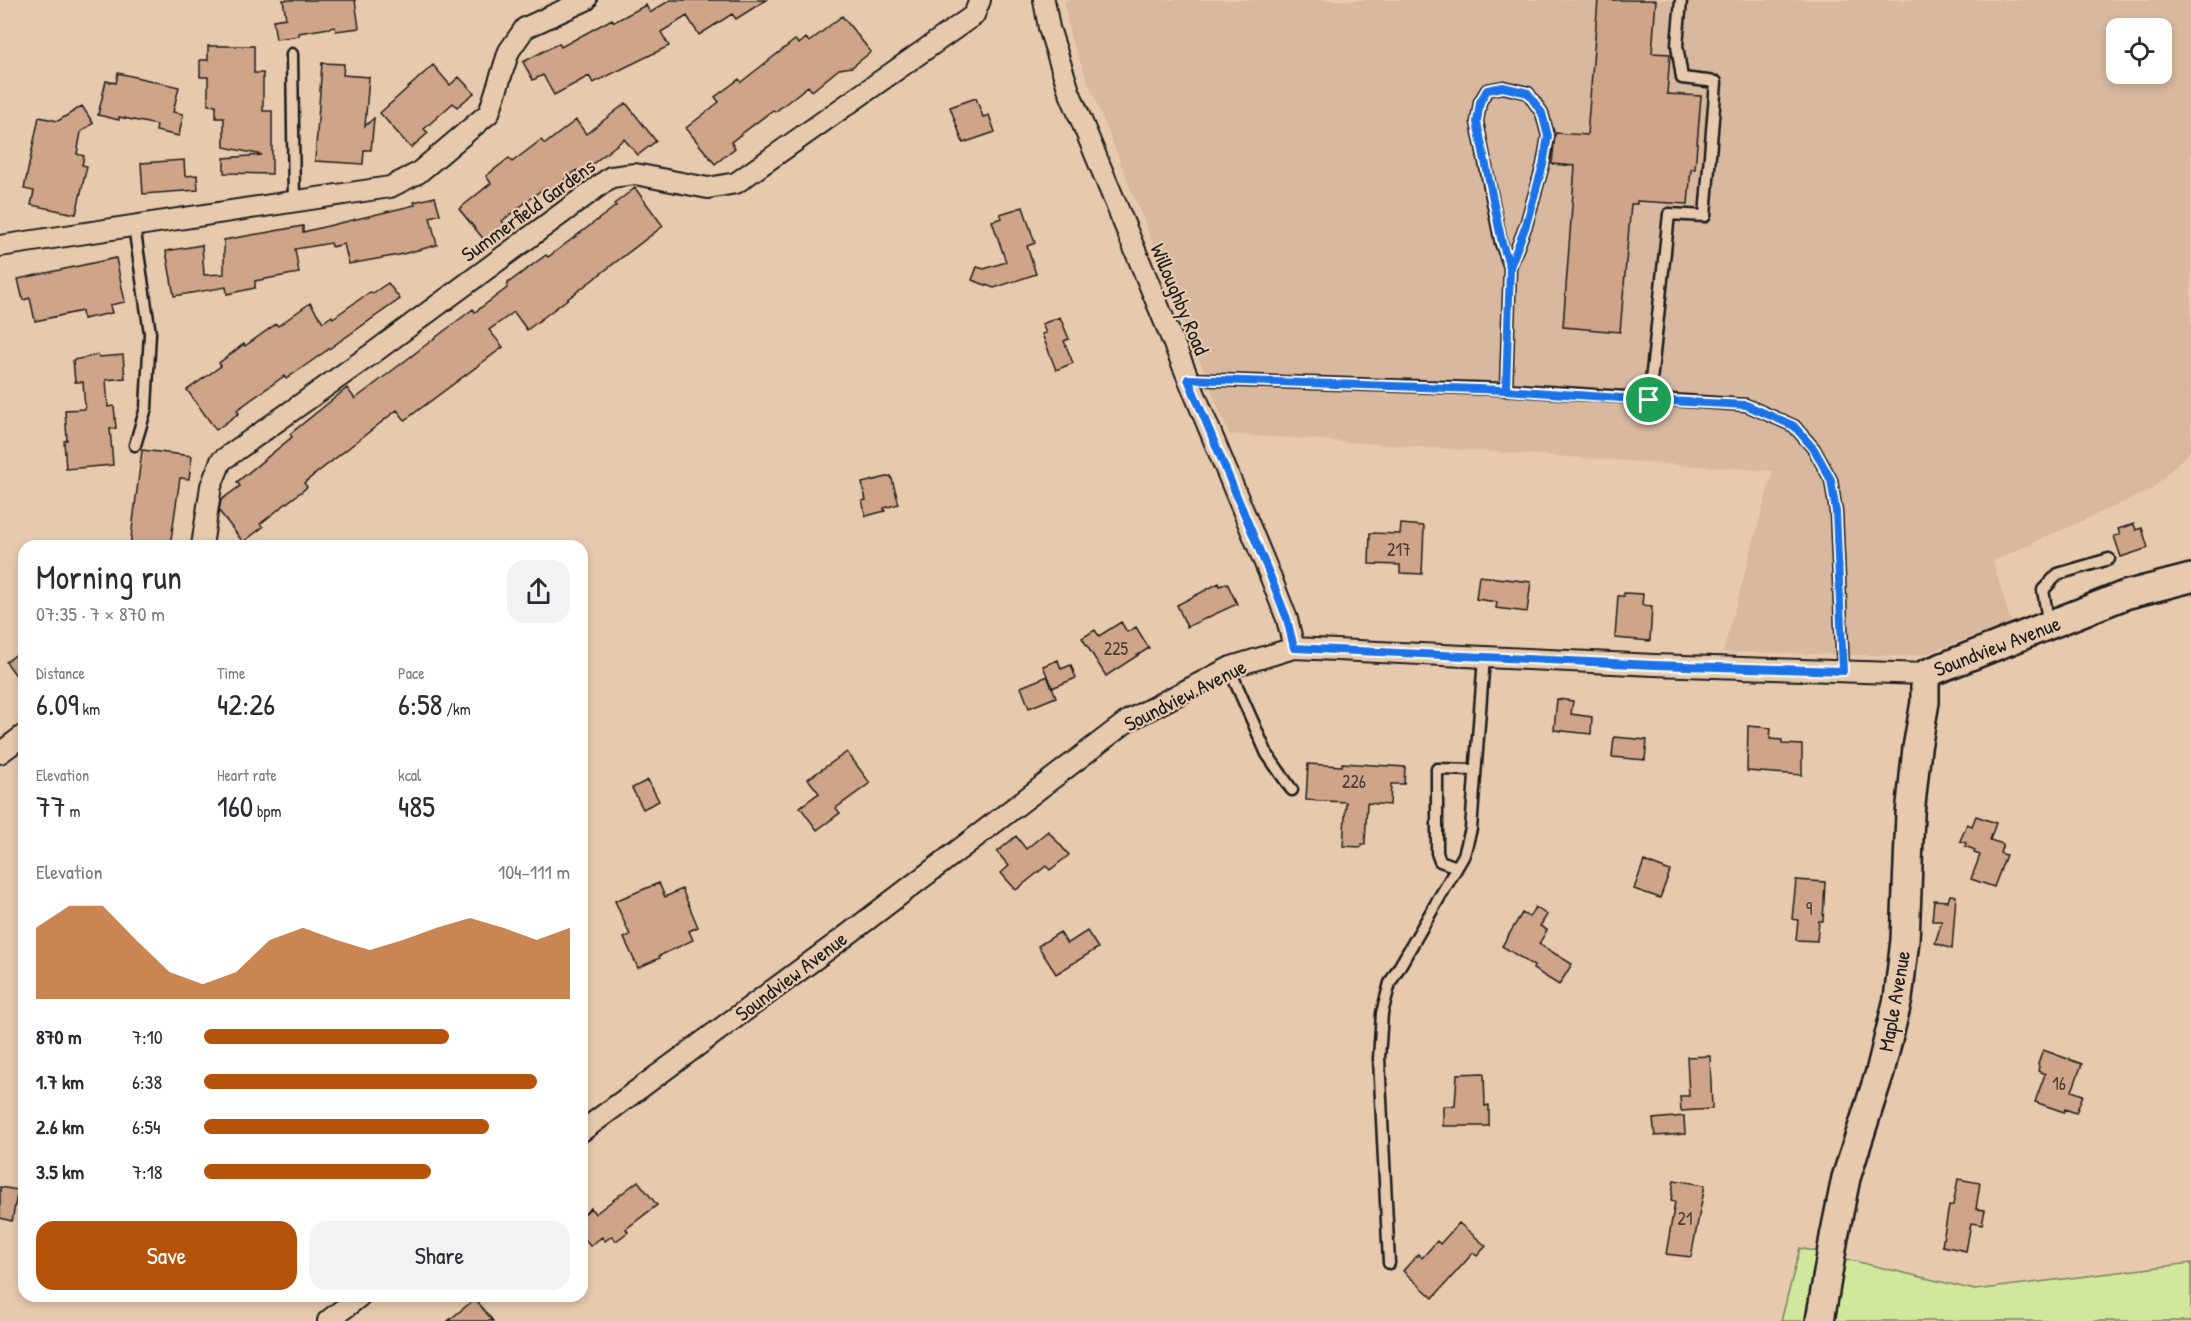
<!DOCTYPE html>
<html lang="en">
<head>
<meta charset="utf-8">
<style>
	:root { --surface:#fff; --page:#f2f2f3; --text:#2b2b33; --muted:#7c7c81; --accent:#b45309 }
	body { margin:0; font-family:"Patrick Hand",sans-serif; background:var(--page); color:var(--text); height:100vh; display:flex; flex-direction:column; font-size:22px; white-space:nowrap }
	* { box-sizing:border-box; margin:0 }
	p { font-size:20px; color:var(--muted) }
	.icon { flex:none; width:33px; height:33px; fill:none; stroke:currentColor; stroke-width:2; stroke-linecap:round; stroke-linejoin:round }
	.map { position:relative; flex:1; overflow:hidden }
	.drawer { position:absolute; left:18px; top:540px; width:570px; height:762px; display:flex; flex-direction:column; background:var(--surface); border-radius:18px; box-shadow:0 3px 9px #0003 }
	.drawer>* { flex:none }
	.controls { position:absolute; left:2106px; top:18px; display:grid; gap:12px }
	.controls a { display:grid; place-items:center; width:66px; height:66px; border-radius:12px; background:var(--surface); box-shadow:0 3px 9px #0003; font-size:30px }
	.pin { position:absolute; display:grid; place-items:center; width:51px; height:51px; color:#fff; margin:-26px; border:3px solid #fff; border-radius:50%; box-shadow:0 2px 6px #0007 }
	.round { display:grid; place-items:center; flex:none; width:63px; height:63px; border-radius:18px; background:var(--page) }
	.overview { display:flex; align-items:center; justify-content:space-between; height:102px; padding:0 18px }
	h1 { font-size:33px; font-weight:600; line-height:45px }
	.metrics { display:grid; grid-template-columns:repeat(3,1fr); gap:9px; height:102px; padding:6px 18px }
	.metrics div { display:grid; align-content:center }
	.metrics b { font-size:30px; font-weight:600 }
	.metrics small { font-size:16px; font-weight:400 }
	.metrics p { font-size:16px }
	.chart { height:168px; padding:12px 18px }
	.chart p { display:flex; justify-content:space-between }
	.chart svg { width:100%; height:108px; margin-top:6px; fill:var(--accent); opacity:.7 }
	.action { display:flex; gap:12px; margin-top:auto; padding:12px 18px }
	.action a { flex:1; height:69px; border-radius:18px; background:var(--accent); color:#fff; font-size:24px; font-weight:600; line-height:69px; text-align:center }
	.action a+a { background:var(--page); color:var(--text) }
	ul { padding:0 18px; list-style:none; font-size:20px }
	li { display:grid; grid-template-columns:96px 72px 1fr; align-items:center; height:45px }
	li i { height:15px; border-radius:8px; background:var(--accent) }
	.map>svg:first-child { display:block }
	.built { fill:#d8b89e; fill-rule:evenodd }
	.green { fill:#d0e79c; stroke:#76825c; stroke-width:1.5 }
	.building { fill:#cfa489; stroke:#1c1c1c; stroke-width:1.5 }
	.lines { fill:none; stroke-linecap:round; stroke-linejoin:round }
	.service-casing { stroke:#1c1c1c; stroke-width:15 }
	.minor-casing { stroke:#1c1c1c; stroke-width:24 }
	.secondary-casing { stroke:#1c1c1c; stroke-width:32 }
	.service { stroke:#e7caae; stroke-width:10 }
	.minor { stroke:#e7caae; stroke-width:20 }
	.secondary { stroke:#e7caae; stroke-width:27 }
	.route-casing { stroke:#fff; stroke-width:12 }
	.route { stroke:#1a73e8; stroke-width:8 }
	.labels { text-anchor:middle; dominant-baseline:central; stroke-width:4.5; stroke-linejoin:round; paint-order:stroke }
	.number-label { font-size:18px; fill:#493e37 }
	.street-label { font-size:21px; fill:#1c1c1c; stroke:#e7caae }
</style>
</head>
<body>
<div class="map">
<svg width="2191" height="1321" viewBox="0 0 2191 1321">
	<rect width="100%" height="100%" fill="#e7caae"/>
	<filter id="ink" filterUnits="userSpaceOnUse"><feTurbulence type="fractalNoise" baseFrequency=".0167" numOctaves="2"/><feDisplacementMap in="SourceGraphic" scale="12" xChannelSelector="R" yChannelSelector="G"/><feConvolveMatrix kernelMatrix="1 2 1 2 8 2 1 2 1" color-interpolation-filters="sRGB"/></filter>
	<g filter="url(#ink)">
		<path class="built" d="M1064 0H2191V450L2151 490 1993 561 2011 623 1925 654 1905 656 1723 652 1773 471 1229 434 1071 39ZM2116 28H2162V74H2116Z"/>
		<path class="green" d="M1800 1248 1975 1290 2191 1263V1321H1781Z"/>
		<path class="building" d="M283 0H355L359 28 336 31 335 27 299 33V36L276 39 273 20 286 18Z
			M670 0H766L736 19 732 14 699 35 687 16 661 32 669 46 593 83 589 76 554 95 543 75 533 80 523 62 559 43 561 47 612 19 614 22 646 5 650 13Z
			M1598 0H1656L1652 53 1670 54 1667 94 1701 96 1695 169H1691L1688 204 1637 201V204H1631L1620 332 1563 327 1575 166 1552 164 1555 133 1587 135Z
			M842 16 871 52 852 67 839 69 812 91 808 86 775 112 773 110 731 142 735 148 715 164 686 128 719 102 715 97 739 79 741 82 795 40 799 44 806 38 809 42Z
			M208 46H254V73H263V111H272V174L224 173V158L262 155 224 147V118H216V105H208V77H200V60H208Z
			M322 63 344 64 343 75 369 77 365 126 374 118 371 150H364L363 164 315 161Z
			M433 65 450 85 459 77 474 93 457 107 453 103 424 129 428 133 411 148 380 113Z
			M118 73 179 87 173 112 183 114 179 136 156 131 157 125 119 117V120L98 115 106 81 116 83Z
			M976 98 983 117 989 115 995 132 963 143 950 107Z
			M626 103 656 141 638 155 624 139 580 174 577 170 548 193 544 188 502 221 510 231 490 247 459 209 491 183 486 176 509 158 512 162 541 140 545 144 576 120 586 134Z
			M82 106 93 123 81 132 77 154 84 156 82 165 87 166 76 214 31 205 34 191 24 189 39 117 58 121Z
			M184 160 185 176 197 175 198 190 143 194 141 163Z
			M635 188 663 226 527 330 514 312 489 330 503 347 405 420 397 410 304 483 307 487 260 524 263 527 243 542 219 511 221 500 240 486 237 482 292 437 290 434 347 388 355 399 473 309 475 312 507 288 508 283 546 255 548 257 616 206 614 204Z
			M435 197 440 214 430 217 437 245 399 255 349 264 344 244 332 247 331 243 295 249 299 273 255 281V288L227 294 226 287 174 296 166 251 202 245 204 275 224 274V240L303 226V232L415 205 414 202Z
			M1023 207 1035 243 1027 246 1036 274 994 288 972 280 977 267 984 269 1006 262 992 221 1002 218 1000 214Z
			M116 258 125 302 110 305 112 313 83 319 82 311 35 321 30 298 23 300 18 279Z
			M388 283 400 299 286 379 284 376 237 410 239 413 216 430 187 390 221 366 219 363 244 344 245 346 276 324 278 326 310 303 323 322 332 316 333 318 370 292 373 293Z
			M1060 317 1069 339 1064 341 1073 363 1056 370 1042 334 1046 333 1042 324Z
			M98 355 99 357 123 355 125 378 106 380 108 407 114 406 116 428 110 429 113 465 66 469 64 441 67 440 65 410 85 409 83 382H75L73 360Z
			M142 450 192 456 189 479 180 478 170 546H130Z
			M891 476 899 504 884 508 885 511 866 516 862 501 866 500 862 483Z
			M1401 524 1424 526 1422 574 1400 573V565L1369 564 1370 533 1400 534Z
			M2134 524 2136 530 2142 528 2148 548 2121 557 2114 536 2120 535 2118 529Z
			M1479 576 1531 582 1527 612 1496 608 1497 602 1476 599Z
			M1219 583 1220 586 1227 583 1237 604 1187 627 1177 605Z
			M1624 593 1643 594 1642 605 1652 606 1650 641 1615 638 1618 596H1624Z
			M1121 622 1127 632 1136 627 1149 648 1106 676 1082 638 1095 630 1099 636Z
			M24 649V686L6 662Z
			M1058 660 1061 669 1071 665 1076 678 1052 688 1043 666Z
			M1048 676 1056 697 1029 708 1021 687Z
			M1557 699 1573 701 1571 714 1592 717 1591 734 1554 730Z
			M1748 726 1771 728 1770 739 1782 740V744L1802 745V775L1747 771Z
			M1614 737 1647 740 1645 760 1612 757Z
			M847 752 870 783 836 808 840 813 817 830 800 807 819 793 808 779Z
			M1342 763 1405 767 1404 784H1391L1390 805 1367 803 1365 844H1362L1361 847 1343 846 1346 802 1306 800 1308 764 1342 766Z
			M648 780 659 801 643 809 632 788Z
			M1976 816 1996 823 1990 840 2003 844 2000 853 2006 855 1994 887 1971 879 1980 855 1974 853 1975 850 1965 846 1966 843 1960 841 1967 824 1972 826Z
			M1048 831 1069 855 1050 870 1046 866 1016 890 1001 873 1009 866 997 852 1016 836 1026 849Z
			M1644 861 1670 871 1660 898 1634 889Z
			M1796 880 1825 882 1823 921H1819L1817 941 1796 940 1798 920 1792 919Z
			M659 883 665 897 682 889 698 927 689 931 693 940 659 956 660 958 638 968 624 938 630 935 615 901Z
			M1950 895 1956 896 1952 949 1935 943 1942 921H1932L1934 900 1948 901Z
			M1535 907 1547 915 1540 926 1547 930 1539 944 1572 964 1559 985 1533 969 1534 966 1502 946 1522 913 1529 917Z
			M1087 931 1098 948 1056 974 1038 946 1060 932 1067 944Z
			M2043 1050 2082 1064 2072 1091 2083 1095 2076 1113 2065 1109 2064 1112 2035 1102 2045 1074 2038 1071 2039 1067 2038 1064Z
			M1710 1056 1712 1109 1681 1111 1680 1096H1689L1687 1057Z
			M1484 1073 1485 1106 1489 1105V1126H1443V1106H1455L1457 1074Z
			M1684 1116 1685 1134 1655 1136 1653 1119Z
			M1958 1179 1980 1183 1976 1209 1985 1210 1982 1225 1971 1223 1966 1251 1942 1246 1949 1206 1953 1205Z
			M1674 1180 1705 1185 1691 1257 1666 1254 1675 1202 1671 1201Z
			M638 1181 657 1205 626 1229 628 1232 616 1241 612 1236 605 1241 602 1237 590 1246 582 1236V1216L591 1208 595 1214Z
			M0 1187 18 1190 12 1221 0 1218Z
			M1459 1223 1486 1246 1477 1256 1473 1253 1433 1298 1403 1271 1418 1254 1422 1258 1437 1241 1440 1244Z
			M475 1299 493 1321H448Z"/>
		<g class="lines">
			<g class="service-casing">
				<path id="service" d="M292 54 294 202
					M134 226 150 333 146 408 135 445
					M1188 379 1503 389 1746 405 1794 426 1814 449 1831 480 1836 512 1843 671
					M1506 390 1510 267 1526 225 1543 165 1548 136 1542 113 1528 93 1503 87 1487 90 1480 102 1477 122 1501 243 1510 267
					M1649 400 1669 214 1705 216 1716 82 1682 78 1677 45 1681 0
					M2049 626 2043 590 2058 574 2109 559
					M1229 668 1267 754 1292 790
					M1457 867 1440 861 1437 853V769L1475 770
					M1389 1263 1379 1058 1382 1013 1390 983 1464 855 1471 829 1484 658"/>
			</g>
			<g class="minor-casing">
				<path id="minor" d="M1044 0 1049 28 1069 91 1269 573 1287 619 1294 648
					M0 246 390 187 418 173 489 113 509 51 525 28 586 0
					M202 546 211 486 221 461 373 353 611 177 635 174 708 188 736 183 974 15 980 0
					M0 753 24 735
					M582 1131 842 939 1129 720 1231 667 1294 648 1654 665 1925 674
					M328 1321 360 1296"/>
			</g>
			<g class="secondary-casing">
				<path id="secondary" d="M1820 1321 1834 1237 1846 1178 1880 1072 1898 999 1905 940 1910 814 1917 748 1925 702V674L2125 595 2191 578"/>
			</g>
			<use href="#service" class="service"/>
			<use href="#minor" class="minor"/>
			<use href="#secondary" class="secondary"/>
		</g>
	</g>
	<g class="lines" filter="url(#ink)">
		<g class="route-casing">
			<path id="route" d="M1649 400 1506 390 1510 267 1502 243 1477 122 1480 102 1487 90 1503 87 1528 93 1542 113 1548 136 1543 165 1526 225 1510 267 1506 390 1188 379 1269 573 1287 619 1294 648 1654 665 1843 671 1836 512 1831 480 1814 449 1794 426 1746 405 1649 400"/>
		</g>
		<use href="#route" class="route"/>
	</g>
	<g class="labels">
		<g class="number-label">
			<text x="1399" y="549">217</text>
			<text x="1116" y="648">225</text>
			<text x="1354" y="781">226</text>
			<text x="1809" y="908">9</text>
			<text x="2059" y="1083">16</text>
			<text x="1685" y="1218">21</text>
		</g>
		<g class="street-label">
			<text transform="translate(528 210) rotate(-36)">Summerfield Gardens</text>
			<text transform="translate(1180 299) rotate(67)">Willoughby Road</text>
			<text transform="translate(1997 646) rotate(-21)">Soundview Avenue</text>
			<text transform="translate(1185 695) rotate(-27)">Soundview Avenue</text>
			<text transform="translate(791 976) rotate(-37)">Soundview Avenue</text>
			<text transform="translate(1894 1001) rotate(-80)">Maple Avenue</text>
		</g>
	</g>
</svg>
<div class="controls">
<a><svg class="icon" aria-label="locate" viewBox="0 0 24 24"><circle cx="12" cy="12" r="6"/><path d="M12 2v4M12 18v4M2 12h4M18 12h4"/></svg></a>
</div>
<div class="pin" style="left:1649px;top:400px;background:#1e9e55"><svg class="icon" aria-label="arrive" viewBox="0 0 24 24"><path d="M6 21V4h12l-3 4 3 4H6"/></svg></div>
<section class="drawer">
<div class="overview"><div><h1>Morning run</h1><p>07:35 · 7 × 870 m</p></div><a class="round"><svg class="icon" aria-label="share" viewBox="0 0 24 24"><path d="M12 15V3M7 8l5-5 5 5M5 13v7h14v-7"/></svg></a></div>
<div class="metrics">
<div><p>Distance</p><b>6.09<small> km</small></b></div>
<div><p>Time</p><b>42:26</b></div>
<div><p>Pace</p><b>6:58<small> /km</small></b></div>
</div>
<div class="metrics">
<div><p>Elevation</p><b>77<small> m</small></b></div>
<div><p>Heart rate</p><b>160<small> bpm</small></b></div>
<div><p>kcal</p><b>485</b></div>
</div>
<div class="chart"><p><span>Elevation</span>104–111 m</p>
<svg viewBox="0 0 160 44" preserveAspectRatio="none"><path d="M0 44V15L10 6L20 6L30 20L40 33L50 38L60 33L70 20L80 15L90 20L100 24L110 20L120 15L130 11L140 15L150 20L160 15V44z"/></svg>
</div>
<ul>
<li><b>870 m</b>7:10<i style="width:67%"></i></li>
<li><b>1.7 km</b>6:38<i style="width:91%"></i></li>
<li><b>2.6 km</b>6:54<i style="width:78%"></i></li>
<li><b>3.5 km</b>7:18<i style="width:62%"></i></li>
</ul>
<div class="action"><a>Save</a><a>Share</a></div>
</section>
</div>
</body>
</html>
